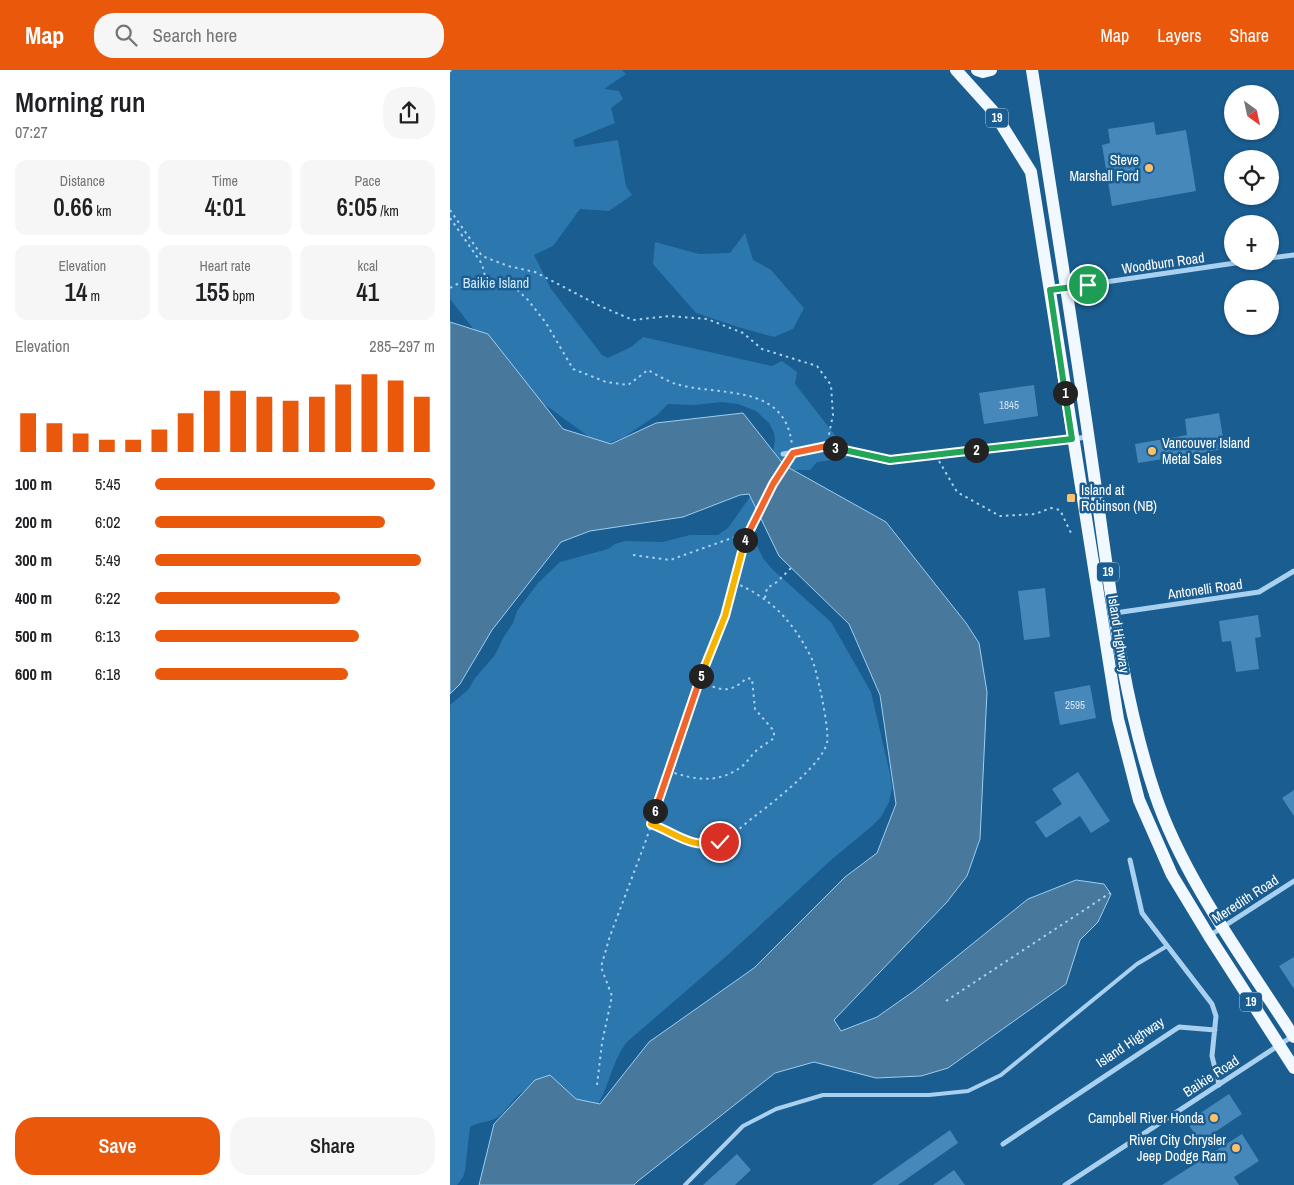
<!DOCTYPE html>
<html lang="en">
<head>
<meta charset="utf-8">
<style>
	:root { --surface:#fff; --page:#f6f6f6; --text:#202124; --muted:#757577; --accent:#ea580c }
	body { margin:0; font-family:"Archivo Narrow",sans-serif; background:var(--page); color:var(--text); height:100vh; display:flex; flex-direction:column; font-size:19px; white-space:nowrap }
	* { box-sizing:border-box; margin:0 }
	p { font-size:16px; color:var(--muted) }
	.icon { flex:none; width:28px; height:28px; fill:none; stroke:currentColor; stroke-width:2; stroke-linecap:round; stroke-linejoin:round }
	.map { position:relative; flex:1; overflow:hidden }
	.details { display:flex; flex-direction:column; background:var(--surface); width:450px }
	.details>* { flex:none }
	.needle { width:32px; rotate:147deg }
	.fabs { position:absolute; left:774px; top:15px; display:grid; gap:10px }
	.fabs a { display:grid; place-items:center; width:55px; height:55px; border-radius:50%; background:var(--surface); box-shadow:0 1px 4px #0004; font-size:25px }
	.pin { position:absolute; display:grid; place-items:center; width:42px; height:42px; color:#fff; margin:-21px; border:2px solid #fff; border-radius:50%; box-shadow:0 1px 5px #0007 }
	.km { position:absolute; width:25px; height:25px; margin:-12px; border-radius:50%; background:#222; color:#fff; font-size:14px; line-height:25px; text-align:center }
	.round { display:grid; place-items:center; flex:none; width:52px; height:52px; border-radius:20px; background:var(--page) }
	.summary { display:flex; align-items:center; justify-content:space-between; height:85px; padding:0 15px }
	h1 { font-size:28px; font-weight:600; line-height:38px }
	.metrics { display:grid; grid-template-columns:repeat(3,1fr); gap:8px; height:85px; padding:5px 15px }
	.metrics div { display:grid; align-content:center; border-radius:12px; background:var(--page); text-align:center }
	.metrics b { font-size:25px; font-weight:600 }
	.metrics small { font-size:14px; font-weight:400 }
	.metrics p { font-size:14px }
	.chart { height:140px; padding:10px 15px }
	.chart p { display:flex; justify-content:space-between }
	.chart svg { width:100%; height:90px; margin-top:5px; stroke:var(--accent); stroke-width:6 }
	.button { display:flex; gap:10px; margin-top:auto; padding:10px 15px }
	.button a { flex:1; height:58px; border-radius:20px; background:var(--accent); color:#fff; font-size:20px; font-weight:600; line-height:58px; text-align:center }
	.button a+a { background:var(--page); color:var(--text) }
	ul { padding:0 15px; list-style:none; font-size:16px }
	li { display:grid; grid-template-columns:80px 60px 1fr; align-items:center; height:38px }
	li i { height:12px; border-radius:6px; background:var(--accent) }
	header { display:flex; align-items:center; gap:30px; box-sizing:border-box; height:70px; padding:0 25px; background:var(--accent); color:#fff }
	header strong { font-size:24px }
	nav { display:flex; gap:28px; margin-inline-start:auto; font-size:18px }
	.search { width:350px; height:45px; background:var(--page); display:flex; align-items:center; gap:12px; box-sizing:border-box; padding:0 18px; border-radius:20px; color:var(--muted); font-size:19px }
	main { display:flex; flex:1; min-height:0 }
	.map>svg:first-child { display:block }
	.green { fill:#2d77af }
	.water { fill:#49789d; stroke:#9ccef1 }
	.building { fill:#4788ba }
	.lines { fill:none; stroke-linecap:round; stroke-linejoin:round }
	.path { stroke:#a9d1ef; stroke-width:2; stroke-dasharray:2.5 4; stroke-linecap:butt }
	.service { stroke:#a9d1ef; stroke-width:4 }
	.minor { stroke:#a9d1ef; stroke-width:5 }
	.primary { stroke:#f1f8ff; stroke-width:12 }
	.split-1-casing { stroke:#fff; stroke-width:10 }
	.split-2-casing { stroke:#fff; stroke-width:10 }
	.split-3-casing { stroke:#fff; stroke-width:10 }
	.split-4-casing { stroke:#fff; stroke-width:10 }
	.split-5-casing { stroke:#fff; stroke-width:10 }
	.split-6-casing { stroke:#fff; stroke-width:10 }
	.split-7-casing { stroke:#fff; stroke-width:10 }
	.split-1 { stroke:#22a559; stroke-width:6 }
	.split-2 { stroke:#22a559; stroke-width:6 }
	.split-3 { stroke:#22a559; stroke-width:6 }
	.split-4 { stroke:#f0652b; stroke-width:6 }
	.split-5 { stroke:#f5b400; stroke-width:6 }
	.split-6 { stroke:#f0652b; stroke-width:6 }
	.split-7 { stroke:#f5b400; stroke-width:6 }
	.poi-dot { fill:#ffc067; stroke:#1a5d91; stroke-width:2 }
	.labels { text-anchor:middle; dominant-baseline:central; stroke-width:5; stroke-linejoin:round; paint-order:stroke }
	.number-label { font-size:11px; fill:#d1e1ee }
	.shield { fill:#1a5d91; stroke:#bacede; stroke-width:1 }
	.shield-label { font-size:12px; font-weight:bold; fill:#fff }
	.poi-label { font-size:14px; fill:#fff; stroke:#1a5d91; text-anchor:end }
	.street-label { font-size:14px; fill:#fff; stroke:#1a5d91 }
	.park-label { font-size:14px; fill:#d0e8fa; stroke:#1a5d91 }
</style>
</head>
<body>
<header>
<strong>Map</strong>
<div class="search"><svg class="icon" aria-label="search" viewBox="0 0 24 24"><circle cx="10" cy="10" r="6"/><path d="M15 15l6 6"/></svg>Search here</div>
<nav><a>Map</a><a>Layers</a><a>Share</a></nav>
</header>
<main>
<section class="details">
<div class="summary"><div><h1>Morning run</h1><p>07:27</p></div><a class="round"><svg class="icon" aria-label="share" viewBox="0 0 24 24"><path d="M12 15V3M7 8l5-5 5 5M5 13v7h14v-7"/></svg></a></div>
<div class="metrics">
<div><p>Distance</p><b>0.66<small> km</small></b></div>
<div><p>Time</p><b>4:01</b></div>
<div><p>Pace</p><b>6:05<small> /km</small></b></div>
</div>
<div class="metrics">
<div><p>Elevation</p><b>14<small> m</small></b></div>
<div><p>Heart rate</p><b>155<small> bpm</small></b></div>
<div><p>kcal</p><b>41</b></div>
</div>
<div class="chart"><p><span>Elevation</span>285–297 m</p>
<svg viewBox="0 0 160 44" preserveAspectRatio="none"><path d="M5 44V25M15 44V30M25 44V35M35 44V38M45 44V38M55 44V33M65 44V25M75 44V14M85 44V14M95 44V17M105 44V19M115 44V17M125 44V11M135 44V6M145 44V9M155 44V17"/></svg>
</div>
<ul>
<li><b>100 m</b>5:45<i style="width:100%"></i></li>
<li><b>200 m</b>6:02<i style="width:82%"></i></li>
<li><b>300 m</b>5:49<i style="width:95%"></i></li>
<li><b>400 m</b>6:22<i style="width:66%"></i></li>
<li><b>500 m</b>6:13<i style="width:73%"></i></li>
<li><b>600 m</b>6:18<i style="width:69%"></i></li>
</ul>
<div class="button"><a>Save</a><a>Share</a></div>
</section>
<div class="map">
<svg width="844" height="1115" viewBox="0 0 844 1115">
	<rect width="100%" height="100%" fill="#1a5d91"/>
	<path class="green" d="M0 0H172L176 4 154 19 169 21 173 29 161 38 165 53 123 70 125 77 168 70 176 116 182 125 159 141 130 139 103 176 84 185 101 219 152 285 158 288 181 277 193 267 322 296 332 291 347 302 345 314 402 387 367 392 360 400H339L322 389 325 370 324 363 319 353 306 341 288 334 272 332 244 335 218 334 207 345 174 367 157 374 146 372 101 339 72 321 0 229Z
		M295 163 303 190 321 200 354 238 343 259 324 267 288 257 246 243 203 194 205 172 249 184 280 183Z
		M300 427 311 435 304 452 303 462 305 472 313 488 322 499 381 552 421 622 440 704 442 718 439 732 431 747 422 756 381 790 280 883 178 971C161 991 160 1017 146 1037L84 1016C63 1024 63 1034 49 1046 41 1053 29 1051 20 1057L15 1101 13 1107 7 1115H0V635L18 620 25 608 45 585 53 568 63 553 67 541 88 513 110 492 158 479 165 474 175 471 213 472 240 465H268L278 458Z"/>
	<path class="water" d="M0 252 38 264 113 359 161 374 206 353 293 343 334 395 436 452 516 553 529 573 537 622 530 769 517 806 497 832 384 950 391 961 427 947 464 921 578 829 626 810 654 814 661 824 648 852 630 870 616 914 498 998 471 1006 426 1008 364 992 325 1003 188 1111 184 1115H29L44 1054 85 1010 100 1005 126 1029 150 1034 199 972 304 898 395 807 427 783 446 734 430 625 399 554 329 486 299 424 290 425 233 447 140 461 111 472 42 560 10 614 0 624Z"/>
	<path class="building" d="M704 52 706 65 736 60 746 121 662 136 652 75 660 73 658 59Z
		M584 315 588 346 534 354 529 323Z
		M769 343 775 379 688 393 685 374 737 365 735 349Z
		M595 518 600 567 574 570 568 521Z
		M808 545 811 567 805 568 809 599 786 602 781 571 772 572 769 551Z
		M640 615 646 648 610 655 604 622Z
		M628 702 660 751 641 763 630 746 596 768 585 752 612 734 602 719Z
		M844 720V746L832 728Z
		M844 887V919L829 896Z
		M779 1024 792 1044 750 1072 737 1052Z
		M500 1060 508 1073 448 1115H422Z
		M792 1064 809 1091 784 1107 789 1115H712Z
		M287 1084 301 1100 285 1115H253Z
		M504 1100 515 1115H483Z"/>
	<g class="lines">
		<path class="path" d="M0 2 1 0
			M0 140 32 186 58 196 85 202 150 236 183 250 220 246 257 249 293 263 312 279 367 296 381 315 383 345 378 369
			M0 148 32 194 37 214
			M0 218 9 213 59 212 78 230 96 253 123 299 156 312 178 315 198 300C207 305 217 311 226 314 270 327 335 312 342 375
			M489 391 507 422 550 446 585 444 601 438 610 440 621 463
			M183 485 220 490 296 463
			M315 528 317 518 327 512 341 498
			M218 701C246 710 269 715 295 694 298 690 301 686 305 682 310 677 318 673 324 668V661L305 639 302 609 297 608C278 625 271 620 249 611
			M201 754C220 761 237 776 257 775 277 774 293 754 309 743 326 730 372 694 377 673 379 662 373 634 371 623 368 612 366 598 361 587 342 550 321 528 283 512
			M496 931 660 823
			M147 1015 152 973 162 926 151 897 160 866 195 773 247 618 275 546 296 463 337 391"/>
		<path class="service" d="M235 1115 293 1056 326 1039 373 1025H479L518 1021 551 1005 687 894 717 876"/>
		<path class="minor" d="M820 188 844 185
			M601 220 799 191
			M333 384 377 377 440 390 638 367
			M665 543 809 522 844 501
			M680 790 692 843 762 934 766 946 762 986 769 1015
			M759 866 844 811
			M553 1074 729 957 765 960
			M615 1115 843 966"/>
		<path class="primary" d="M506 0 543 41 581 102 668 649 689 730 722 805 759 866 844 998
			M527 0 533 2 541 0
			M582 0C603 133 624 265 643 398 659 507 670 619 705 724 733 808 796 892 844 967"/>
	</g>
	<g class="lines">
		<g class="split-1-casing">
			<path id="split-1" d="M615 323 600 220 638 215"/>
		</g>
		<g class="split-2-casing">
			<path id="split-2" d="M526 380 622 369 615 323"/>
		</g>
		<g class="split-3-casing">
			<path id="split-3" d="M385 378 440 390 526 380"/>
		</g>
		<g class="split-4-casing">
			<path id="split-4" d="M295 470 323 414 343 383 377 376 385 378"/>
		</g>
		<g class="split-5-casing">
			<path id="split-5" d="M251 606 275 546 295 470"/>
		</g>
		<g class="split-6-casing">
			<path id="split-6" d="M205 741 251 606"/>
		</g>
		<g class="split-7-casing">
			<path id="split-7" d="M205 741 201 754C228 764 240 779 270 772"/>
		</g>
		<use href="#split-1" class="split-1"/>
		<use href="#split-2" class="split-2"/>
		<use href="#split-3" class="split-3"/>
		<use href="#split-4" class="split-4"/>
		<use href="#split-5" class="split-5"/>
		<use href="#split-6" class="split-6"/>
		<use href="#split-7" class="split-7"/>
	</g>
	<g class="poi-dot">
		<circle cx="699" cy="98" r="5"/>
		<circle cx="702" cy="381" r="5"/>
		<rect x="616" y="423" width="10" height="10" rx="2.5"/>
		<circle cx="764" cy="1048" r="5"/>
		<circle cx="786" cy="1078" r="5"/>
	</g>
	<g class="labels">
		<g class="number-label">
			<text x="559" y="335">1845</text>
			<text x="625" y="635">2595</text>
		</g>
		<g class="shield">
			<rect x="536" y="38.5" width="22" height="19" rx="4"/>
			<rect x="647" y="492.5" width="22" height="19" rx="4"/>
			<rect x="790" y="922.5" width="22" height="19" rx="4"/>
		</g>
		<g class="shield-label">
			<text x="547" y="48">19</text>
			<text x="658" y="502">19</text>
			<text x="801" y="932">19</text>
		</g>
		<g class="poi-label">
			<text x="689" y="90">Steve<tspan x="689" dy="16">Marshall Ford</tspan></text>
			<text x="712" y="373" text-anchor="start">Vancouver Island<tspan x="712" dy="16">Metal Sales</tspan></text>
			<text x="631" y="420" text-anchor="start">Island at<tspan x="631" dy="16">Robinson (NB)</tspan></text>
			<text x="754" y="1048">Campbell River Honda</text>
			<text x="776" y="1070">River City Chrysler<tspan x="776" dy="16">Jeep Dodge Ram</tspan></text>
		</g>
		<g class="street-label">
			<text transform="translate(713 193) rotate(-8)">Woodburn Road</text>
			<text transform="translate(755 519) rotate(-8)">Antonelli Road</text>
			<text transform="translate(669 564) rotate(81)">Island Highway</text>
			<text transform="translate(795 829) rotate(-33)">Meredith Road</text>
			<text transform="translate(680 972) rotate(-34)">Island Highway</text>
			<text transform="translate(761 1006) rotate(-33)">Baikie Road</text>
		</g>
		<g class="park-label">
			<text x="46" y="213">Baikie Island</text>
		</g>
	</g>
</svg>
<div class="fabs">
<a><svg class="needle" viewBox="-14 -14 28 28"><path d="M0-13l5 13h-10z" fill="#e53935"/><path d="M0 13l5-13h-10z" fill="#757577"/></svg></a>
<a><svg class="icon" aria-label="locate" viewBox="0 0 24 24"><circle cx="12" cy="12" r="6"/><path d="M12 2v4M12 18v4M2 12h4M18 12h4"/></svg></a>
<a>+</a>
<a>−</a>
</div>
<div class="pin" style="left:638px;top:215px;background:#1e9e55"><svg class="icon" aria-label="arrive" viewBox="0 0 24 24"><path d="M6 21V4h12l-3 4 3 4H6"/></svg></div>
<div class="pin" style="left:270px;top:772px;background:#d93025"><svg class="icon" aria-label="check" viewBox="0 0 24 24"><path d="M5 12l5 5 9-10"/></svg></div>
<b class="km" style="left:615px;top:323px">1</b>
<b class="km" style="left:526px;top:380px">2</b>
<b class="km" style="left:385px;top:378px">3</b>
<b class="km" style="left:295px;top:470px">4</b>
<b class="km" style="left:251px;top:606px">5</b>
<b class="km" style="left:205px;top:741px">6</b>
</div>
</main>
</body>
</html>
